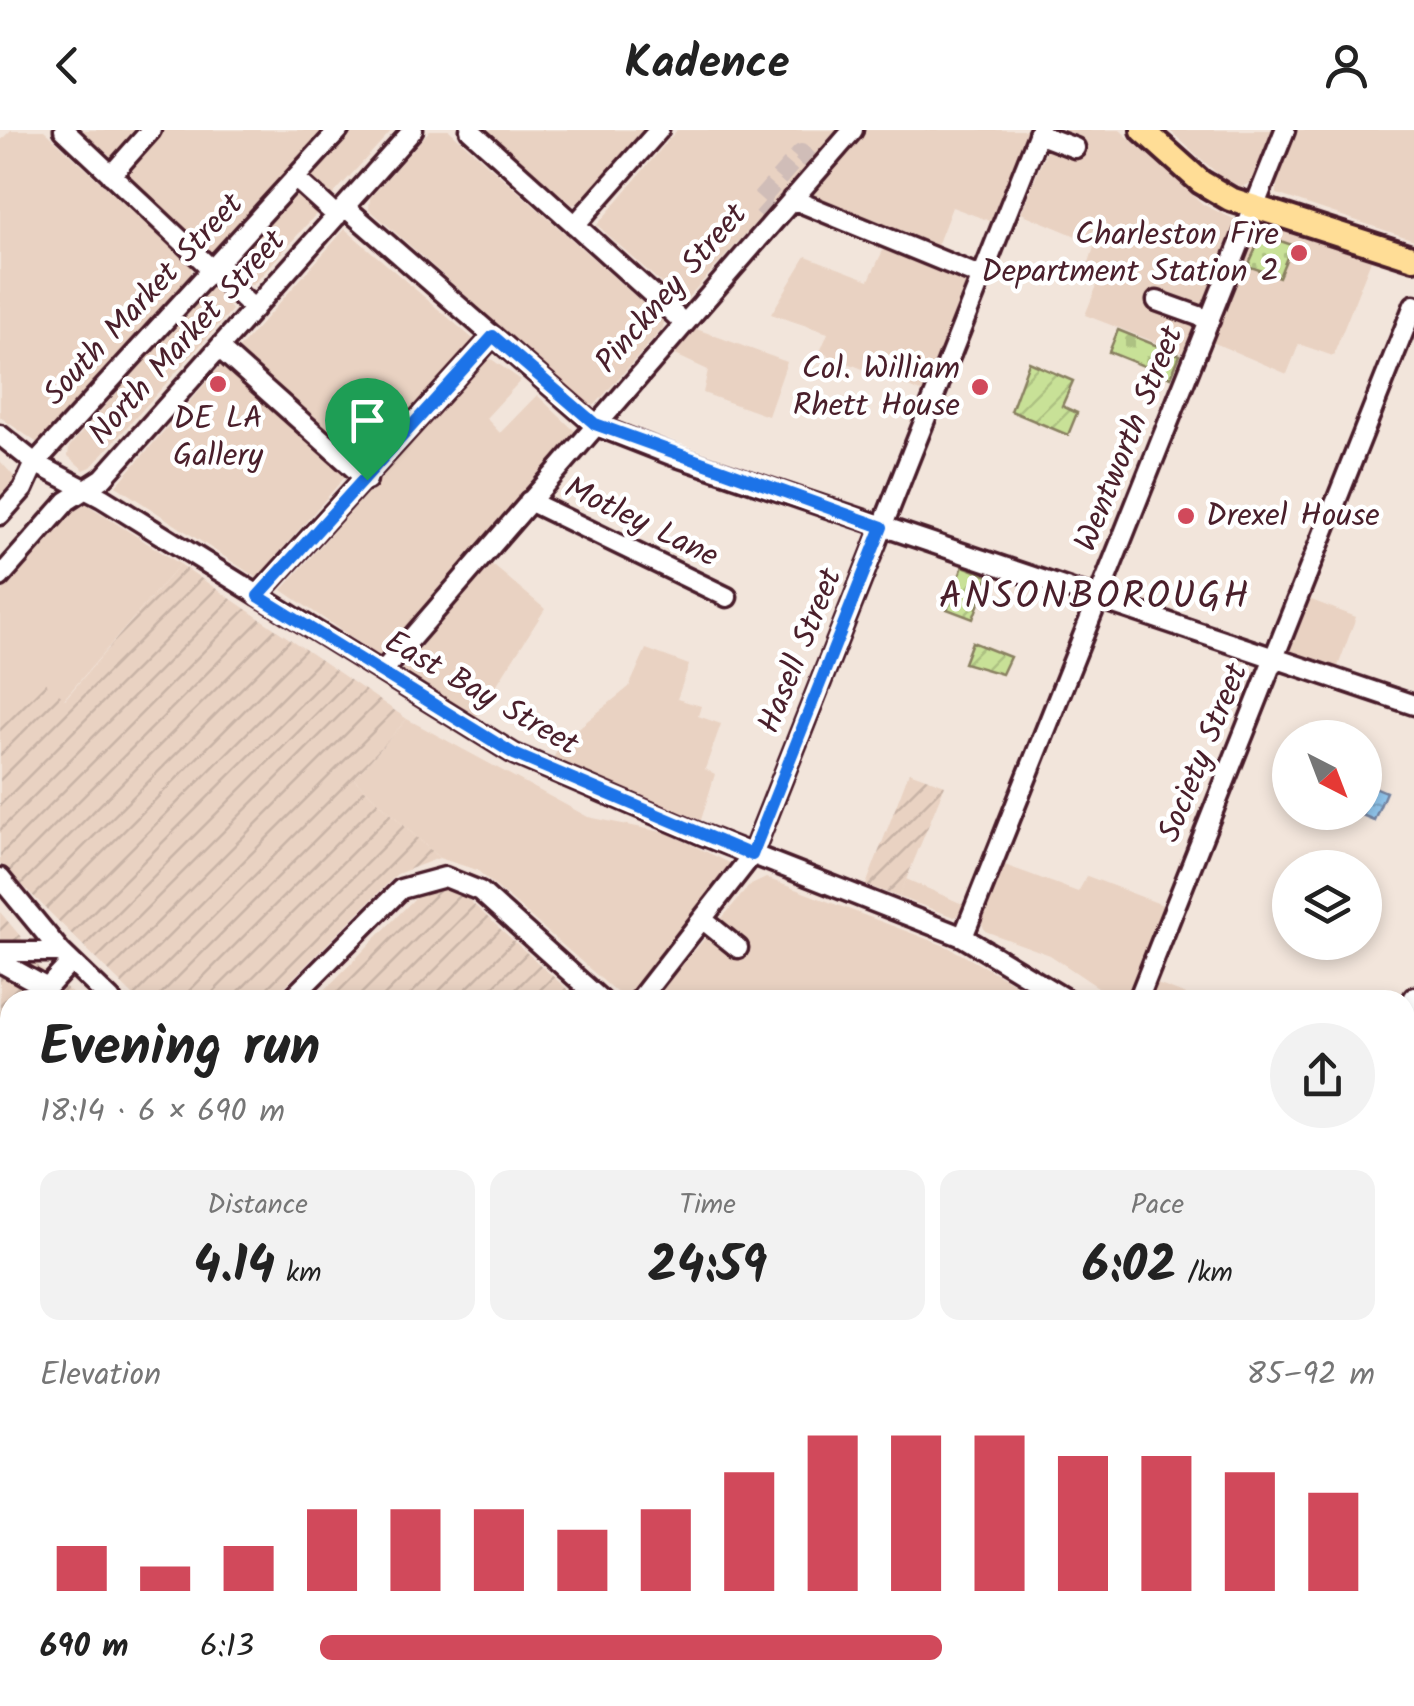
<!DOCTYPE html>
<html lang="en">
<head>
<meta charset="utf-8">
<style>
	:root { --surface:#fff; --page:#f2f2f2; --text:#222; --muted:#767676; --accent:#d1495b }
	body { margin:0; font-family:Kalam,sans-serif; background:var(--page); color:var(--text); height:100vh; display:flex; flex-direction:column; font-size:38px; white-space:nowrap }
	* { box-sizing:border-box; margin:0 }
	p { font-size:32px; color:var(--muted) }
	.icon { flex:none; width:55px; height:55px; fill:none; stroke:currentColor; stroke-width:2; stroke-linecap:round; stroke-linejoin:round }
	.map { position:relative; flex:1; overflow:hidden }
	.sheet { position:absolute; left:0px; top:860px; width:1415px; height:718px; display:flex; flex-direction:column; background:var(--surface); border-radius:30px 30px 0 0; box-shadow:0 5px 15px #0003 }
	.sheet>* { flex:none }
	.needle { width:65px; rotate:138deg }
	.tools { position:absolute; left:1272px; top:590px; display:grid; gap:20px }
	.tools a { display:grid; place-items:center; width:110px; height:110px; border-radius:50%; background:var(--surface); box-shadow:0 5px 15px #0003; font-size:50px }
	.pin { position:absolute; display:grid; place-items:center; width:85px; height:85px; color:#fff; margin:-102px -42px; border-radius:50% 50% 50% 0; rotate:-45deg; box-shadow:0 0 10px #0007 }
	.pin .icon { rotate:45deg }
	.round { display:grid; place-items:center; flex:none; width:105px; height:105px; border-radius:52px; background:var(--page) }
	.overview { display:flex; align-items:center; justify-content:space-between; height:170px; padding:0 40px }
	h1 { font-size:55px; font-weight:600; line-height:75px }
	.stats { display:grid; grid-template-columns:repeat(3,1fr); gap:15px; height:170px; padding:10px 40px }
	.stats div { display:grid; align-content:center; border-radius:20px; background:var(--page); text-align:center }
	.stats b { font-size:50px; font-weight:600 }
	.stats small { font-size:28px; font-weight:400 }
	.stats p { font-size:28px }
	.chart { height:280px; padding:20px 40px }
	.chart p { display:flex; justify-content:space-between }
	.chart svg { width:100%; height:180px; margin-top:10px; stroke:var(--accent); stroke-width:6 }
	ul { padding:0 40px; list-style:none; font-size:32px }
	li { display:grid; grid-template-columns:160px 120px 1fr; align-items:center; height:75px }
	li i { height:25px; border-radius:12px; background:var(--accent) }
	header { display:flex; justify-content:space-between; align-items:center; height:130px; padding:0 40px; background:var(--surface); font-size:45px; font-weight:600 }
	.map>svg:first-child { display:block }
	.built { fill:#e9d2c2 }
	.industrial { fill:url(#industrial-furrows) }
	.grass { fill:url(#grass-dots); stroke:#898061; stroke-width:2.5 }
	.wetland { fill:url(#wetland-marsh); stroke:#898061; stroke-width:2.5 }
	.cemetery { fill:url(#cemetery-stones); stroke:#898061; stroke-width:2.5 }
	.garden { fill:url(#garden-furrows); stroke:#898061; stroke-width:2.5 }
	.water { fill:url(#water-ripples); stroke:#7685a2; stroke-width:2.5 }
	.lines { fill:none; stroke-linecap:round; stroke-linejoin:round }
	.minor-tunnel { stroke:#d0bdb8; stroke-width:18; stroke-dasharray:18 9; stroke-linecap:butt }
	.minor-casing { stroke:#4a1f2b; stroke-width:25 }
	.major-casing { stroke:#4a1f2b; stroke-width:30 }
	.minor { stroke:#fff; stroke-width:18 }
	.major { stroke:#ffdd96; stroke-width:22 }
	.route-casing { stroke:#fff; stroke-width:20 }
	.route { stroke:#1a73e8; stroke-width:12 }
	.poi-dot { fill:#d1495b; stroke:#fff; stroke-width:4 }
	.labels { text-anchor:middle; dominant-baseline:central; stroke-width:9; stroke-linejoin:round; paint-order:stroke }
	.poi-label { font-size:32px; fill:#4a1f2b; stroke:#fff; text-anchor:end }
	.street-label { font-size:32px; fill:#4a1f2b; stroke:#fff }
	.quarter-label { font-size:38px; letter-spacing:2.5px; fill:#4a1f2b; stroke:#fff }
</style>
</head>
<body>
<header><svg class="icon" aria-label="back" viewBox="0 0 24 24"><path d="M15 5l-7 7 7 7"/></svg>Kadence<svg class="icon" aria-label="person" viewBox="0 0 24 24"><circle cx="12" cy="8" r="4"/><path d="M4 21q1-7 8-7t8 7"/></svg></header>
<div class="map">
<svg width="1414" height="1576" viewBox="0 0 1414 1576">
	<defs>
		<pattern id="industrial-furrows" width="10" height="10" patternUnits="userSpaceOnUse" patternTransform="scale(2.5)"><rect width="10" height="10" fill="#e9d2c2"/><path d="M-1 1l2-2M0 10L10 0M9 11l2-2" fill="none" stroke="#c9b4a7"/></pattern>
		<pattern id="grass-dots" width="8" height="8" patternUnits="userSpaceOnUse" patternTransform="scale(2.5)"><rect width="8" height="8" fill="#c8e197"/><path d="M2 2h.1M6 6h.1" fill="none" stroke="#adc182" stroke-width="1.8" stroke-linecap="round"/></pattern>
		<pattern id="wetland-marsh" width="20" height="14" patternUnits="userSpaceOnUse" patternTransform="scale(2.5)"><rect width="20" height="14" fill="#c8e197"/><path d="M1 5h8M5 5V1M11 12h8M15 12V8" fill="none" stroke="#adc182"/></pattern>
		<pattern id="cemetery-stones" width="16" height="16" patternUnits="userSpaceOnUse" patternTransform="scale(2.5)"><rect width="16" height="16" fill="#c8e197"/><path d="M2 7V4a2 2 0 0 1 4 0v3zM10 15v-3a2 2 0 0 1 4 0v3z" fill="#adc182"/></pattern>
		<pattern id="garden-furrows" width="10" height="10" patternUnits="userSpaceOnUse" patternTransform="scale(2.5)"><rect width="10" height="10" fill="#c8e197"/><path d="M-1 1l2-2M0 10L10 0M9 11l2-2" fill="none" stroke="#adc182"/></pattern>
		<pattern id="water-ripples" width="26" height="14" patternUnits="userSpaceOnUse" patternTransform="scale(2.5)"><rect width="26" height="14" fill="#93c9f1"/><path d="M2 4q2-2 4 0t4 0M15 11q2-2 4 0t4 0" fill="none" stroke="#80accf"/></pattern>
	</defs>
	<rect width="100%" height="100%" fill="#f2e5db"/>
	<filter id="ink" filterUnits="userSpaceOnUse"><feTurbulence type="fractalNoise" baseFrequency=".01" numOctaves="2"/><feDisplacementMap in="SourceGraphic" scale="20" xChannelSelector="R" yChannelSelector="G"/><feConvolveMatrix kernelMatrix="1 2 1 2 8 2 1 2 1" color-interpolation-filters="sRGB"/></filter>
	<g filter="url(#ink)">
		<path class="built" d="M11 0H44L192 137 191 146 39 314 0 287V11Z
			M80 0H139L114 29Z
			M163 0H332L214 125 129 46 130 37Z
			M350 0H392L330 68 310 46Z
			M430 0H449L664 192 663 198 595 275 587 274 369 79 370 68Z
			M486 0H645L583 71 573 75Z
			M677 0H839L683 173 597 95Z
			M864 0H1033L995 93 952 77 935 121 809 63Z
			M1055 0H1120L1204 75 1238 91 1186 224 1085 185 1100 148 1086 142 1095 114 1021 83Z
			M1169 0H1277L1257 50 1241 57 1221 47Z
			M1297 0H1414V110L1277 64V49Z
			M295 63 318 82 253 155H248L231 141V134Z
			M345 99 479 214 369 340 235 223Z
			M1280 99 1371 130 1333 226 1299 214 1287 244 1212 212 1254 107Z
			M886 114 971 153 926 264 820 222 828 203 771 184 806 126 869 150Z
			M209 158 215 159 232 180 91 337 84 340 68 326 69 317Z
			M691 197 787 232 768 286 703 263 708 240 669 222Z
			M487 226 521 250 486 288 500 303 537 265 578 304 383 529 282 460Z
			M223 233 345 339 344 348 257 448 116 356Z
			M0 331 19 352 0 375Z
			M79 374H86L180 434 64 569 0 593V464Z
			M489 432 545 479 476 587 407 546 403 539Z
			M1306 468 1356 487 1336 542 1290 524 1286 518Z
			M646 519 689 535 677 569 701 576 698 586 721 594 705 639 715 644 701 690 552 632 560 613 629 557Z
			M407 589 588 687 667 703 734 735 666 825 657 828 642 846 639 857 624 869 477 740 439 728 354 649Z
			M1002 734 1078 762 1087 746 1168 777 1130 870H1117L1050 825 985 801 980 789Z
			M766 748 948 817 1045 870H653L749 756Z
			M906 749 967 776 964 782 954 787 899 767Z
			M1157 854 1200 870H1150Z
			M1405 1227 1414 1235V1334L1410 1338 1405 1334Z
			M1414 1360V1449L1405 1441V1371Z"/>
		<path class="industrial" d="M180 434 407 589 354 649 439 728 397 744 271 870H138L0 733V593L41 549 65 569Z
			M909 642 945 655 899 767 866 755Z
			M441 759 461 763 579 870H315L416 767Z
			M0 782 21 807 31 830 80 870H10V1553L0 1542Z
			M24 1568H1057L1053 1576H32Z"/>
		<path class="grass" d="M1272 108 1292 115 1279 147 1248 136 1258 113Z
			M1405 1541 1414 1549V1576H1243L1250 1568H1405Z"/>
		<path class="wetland" d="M10 974V1150L4 1158 0 985Z"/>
		<path class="cemetery" d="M1118 200 1180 225 1171 247 1109 222Z"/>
		<path class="garden" d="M1029 232 1073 251 1062 276 1077 283 1068 305 1011 281Z
			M963 436 989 446 973 489 947 479Z
			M972 512 1010 527 1002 544 964 533Z"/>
		<path class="water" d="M1374 657 1386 662 1374 690 1362 685Z
			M0 1542 10 1553V1568H24L32 1576H0Z"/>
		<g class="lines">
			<path class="minor-tunnel" d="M775 87 758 72 801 23 819 39"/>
			<g class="minor-casing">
				<path id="minor" d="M64 0 254 179
					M470 0 683 192
					M1038 4 1075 18
					M111 45 151 0
					M296 49 337 86
					M792 69 982 147
					M345 77 595 295 674 326 1414 575
					M575 95 659 0
					M1157 171 1210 190
					M219 218 367 350
					M0 305 35 333 102 368 514 624 698 703 963 807 1067 870
					M529 371 727 467
					M0 385 23 359 35 333 339 0
					M0 447 67 371 103 348 413 0
					M258 465 493 206
					M382 542 853 0
					M0 748 61 822 111 870
					M702 789 738 818
					M963 807 1285 0
					M0 822H61
					M0 832 47 858 71 832
					M290 870 401 759 445 747 480 761 601 870
					M639 870 752 725 1040 0
					M1138 870 1414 175
					M1405 888 1414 867
					M1405 977 1414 985
					M1405 1214 1414 1221
					M1405 1356 1414 1346
					M1405 1460 1414 1468
					M0 1515 10 1525
					M50 1568 58 1576
					M634 1568 643 1576
					M926 1568 934 1576
					M165 1576 174 1568
					M407 1576 416 1568
					M967 1576 973 1568
					M1005 1576 1008 1568
					M1075 1576 1079 1568
					M1226 1576 1233 1568"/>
			</g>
			<g class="major-casing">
				<path id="major" d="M1143 0 1201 52 1230 69 1414 128"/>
			</g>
			<use href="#minor" class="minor"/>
			<use href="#major" class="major"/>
		</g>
	</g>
	<g class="lines" filter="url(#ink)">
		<g class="route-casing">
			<path id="route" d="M493 206 595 294 882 397 752 725 514 624 258 466Z"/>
		</g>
		<use href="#route" class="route"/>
	</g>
	<g class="poi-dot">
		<circle cx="1299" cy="123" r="10"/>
		<circle cx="218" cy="254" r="10"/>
		<circle cx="980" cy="257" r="10"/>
		<circle cx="1186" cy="386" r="10"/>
	</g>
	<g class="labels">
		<g class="poi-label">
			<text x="1279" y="105">Charleston Fire<tspan x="1279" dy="37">Department Station 2</tspan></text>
			<text x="960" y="239">Col. William<tspan x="960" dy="37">Rhett House</tspan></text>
			<text x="218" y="289" text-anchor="middle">DE LA<tspan x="218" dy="37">Gallery</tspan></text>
			<text x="1206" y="386" text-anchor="start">Drexel House</text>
		</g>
		<g class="street-label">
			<text transform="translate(672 159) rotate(-49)">Pinckney Street</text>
			<text transform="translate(144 170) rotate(-47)">South Market Street</text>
			<text transform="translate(188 208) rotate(-48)">North Market Street</text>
			<text transform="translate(1130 309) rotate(-68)">Wentworth Street</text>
			<text transform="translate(641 393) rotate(26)">Motley Lane</text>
			<text transform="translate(801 521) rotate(-68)">Hasell Street</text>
			<text transform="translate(481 564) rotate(30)">East Bay Street</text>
			<text transform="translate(1204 623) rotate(-68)">Society Street</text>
		</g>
		<g class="quarter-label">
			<text x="1095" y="468">ANSONBOROUGH</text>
		</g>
	</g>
</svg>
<div class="tools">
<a><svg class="needle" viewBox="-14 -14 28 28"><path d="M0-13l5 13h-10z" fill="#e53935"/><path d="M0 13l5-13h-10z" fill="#767676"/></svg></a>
<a><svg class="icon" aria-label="layers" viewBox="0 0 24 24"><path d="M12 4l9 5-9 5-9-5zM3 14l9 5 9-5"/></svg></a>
</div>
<div class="pin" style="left:367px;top:350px;background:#1e9e55"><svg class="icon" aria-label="arrive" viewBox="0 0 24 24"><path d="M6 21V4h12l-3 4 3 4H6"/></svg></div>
<section class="sheet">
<div class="overview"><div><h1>Evening run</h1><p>18:14 · 6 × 690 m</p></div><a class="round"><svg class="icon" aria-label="share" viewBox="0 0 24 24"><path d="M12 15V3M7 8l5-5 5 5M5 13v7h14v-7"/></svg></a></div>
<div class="stats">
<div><p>Distance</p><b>4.14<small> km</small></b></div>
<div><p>Time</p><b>24:59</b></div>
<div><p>Pace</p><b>6:02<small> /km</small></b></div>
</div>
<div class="chart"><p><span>Elevation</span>85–92 m</p>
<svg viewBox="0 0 160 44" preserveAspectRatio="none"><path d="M5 44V33M15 44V38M25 44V33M35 44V24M45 44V24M55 44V24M65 44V29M75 44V24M85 44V15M95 44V6M105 44V6M115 44V6M125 44V11M135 44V11M145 44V15M155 44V20"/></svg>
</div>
<ul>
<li><b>690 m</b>6:13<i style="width:59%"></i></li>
</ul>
</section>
</div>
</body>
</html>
